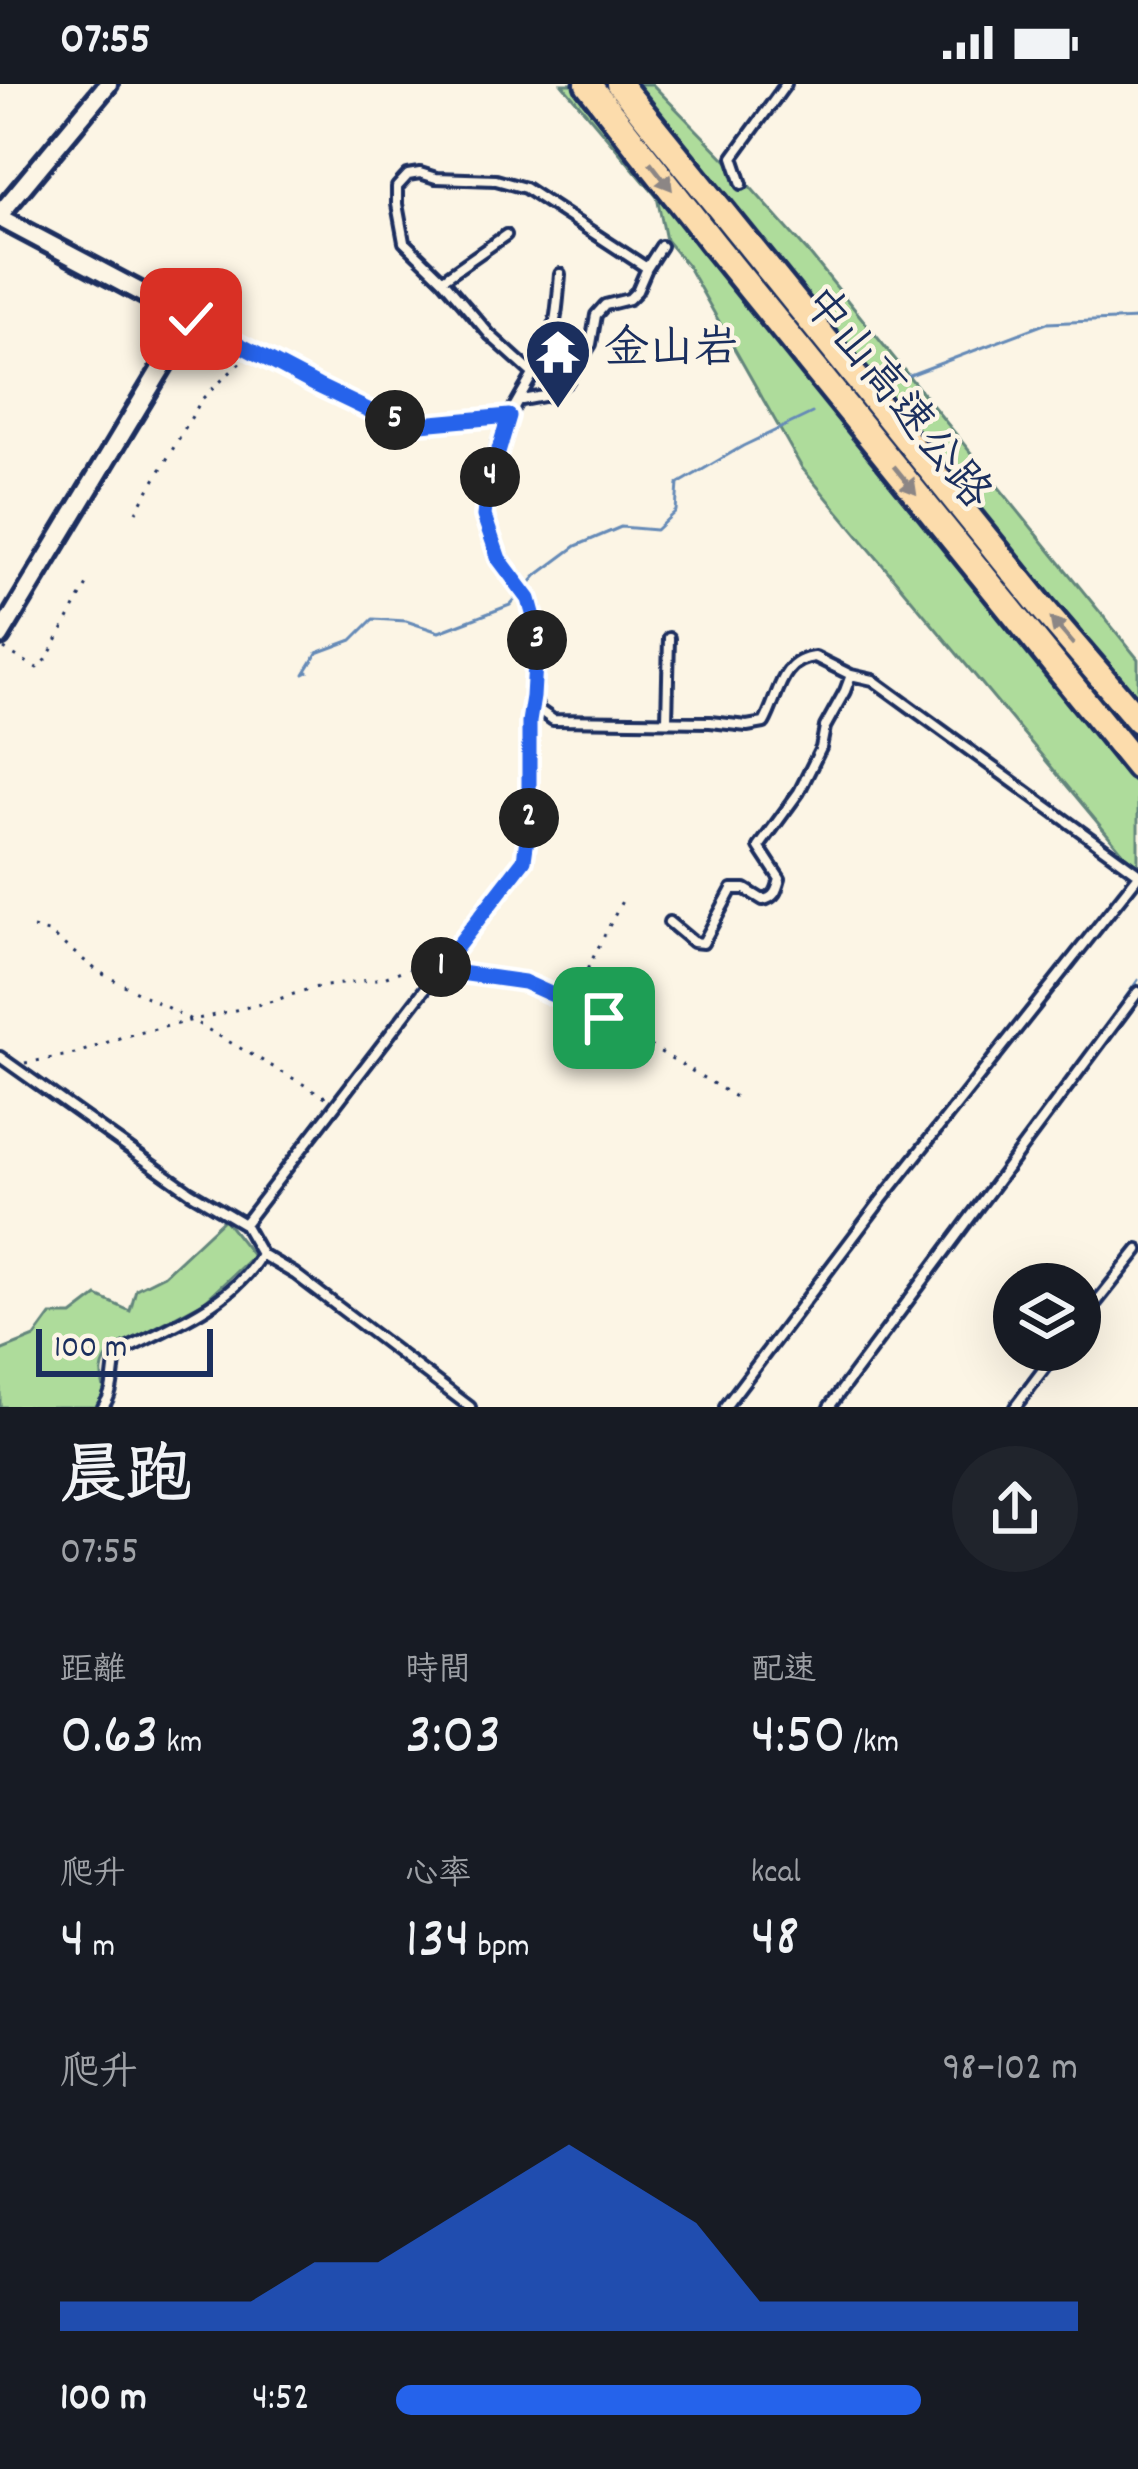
<!DOCTYPE html>
<html lang="zh-TW">
<head>
<meta charset="utf-8">
<style>
	:root { --surface:#171b24; --page:#20242c; --text:#f1f3f6; --muted:#9ea1a6; --accent:#2563eb }
	body { margin:0; font-family:Dekko,"LXGW WenKai TC",sans-serif; background:var(--page); color:var(--text); height:100vh; display:flex; flex-direction:column; font-size:45px; white-space:nowrap }
	* { box-sizing:border-box; margin:0 }
	p { font-size:39px; color:var(--muted) }
	.icon { flex:none; width:66px; height:66px; fill:none; stroke:currentColor; stroke-width:2; stroke-linecap:round; stroke-linejoin:round }
	.map { position:relative; height:1323px; overflow:hidden }
	.sheet { display:flex; flex-direction:column; background:var(--surface); flex:1 }
	.sheet>* { flex:none }
	.tools { position:absolute; left:993px; top:1179px; display:grid; gap:24px }
	.tools a { display:grid; place-items:center; width:108px; height:108px; border-radius:50%; background:var(--surface); box-shadow:0 12px 48px #0002; font-size:60px }
	.scale { position:absolute; left:36px; bottom:30px; width:177px; box-sizing:border-box; padding-left:12px; border:6px solid #1b2f5e; border-top:0; font-size:33px; line-height:42px; white-space:nowrap; color:#1b2f5e; -webkit-text-stroke:9px #fcf5e5; paint-order:stroke }
	.pin { position:absolute; display:grid; place-items:center; width:102px; height:102px; color:#fff; margin:-51px; border-radius:24px; box-shadow:0 6px 18px #0006 }
	.km { position:absolute; width:60px; height:60px; margin:-30px; border-radius:50%; background:#222; color:#fff; font-size:33px; line-height:60px; text-align:center }
	.round { display:grid; place-items:center; flex:none; width:126px; height:126px; border-radius:63px; background:var(--page) }
	.overview { display:flex; align-items:center; justify-content:space-between; height:204px; padding:0 60px }
	h1 { font-size:66px; font-weight:600; line-height:90px }
	.stats { display:grid; grid-template-columns:repeat(3,1fr); gap:18px; height:204px; padding:12px 60px }
	.stats div { display:grid; align-content:center }
	.stats b { font-size:60px; font-weight:600 }
	.stats small { font-size:33px; font-weight:400 }
	.stats p { font-size:33px }
	.chart { height:336px; padding:24px 60px }
	.chart p { display:flex; justify-content:space-between }
	.chart svg { width:100%; height:216px; margin-top:12px; fill:var(--accent); opacity:.7 }
	ul { padding:0 60px; list-style:none; font-size:39px }
	li { display:grid; grid-template-columns:192px 144px 1fr; align-items:center; height:90px }
	li i { height:30px; border-radius:15px; background:var(--accent) }
	.status { display:flex; justify-content:space-between; align-items:center; height:84px; padding:0 60px; background:var(--surface); direction:ltr }
	.status svg { height:33px; fill:currentColor }
	.map>svg:first-child { display:block }
	.green { fill:#aedc9b; stroke:#64867c; stroke-width:3 }
	.lines { fill:none; stroke-linecap:round; stroke-linejoin:round }
	.stream { stroke:#658ab7; stroke-width:3 }
	.service-casing { stroke:#1b2f5e; stroke-width:16 }
	.tertiary-casing { stroke:#1b2f5e; stroke-width:26 }
	.motorway-casing { stroke:#1b2f5e; stroke-width:33 }
	.path { stroke:#1b2f5e; stroke-width:3; stroke-dasharray:3 9; stroke-linecap:butt }
	.service { stroke:#fcf5e5; stroke-width:8 }
	.tertiary { stroke:#fcf5e5; stroke-width:16 }
	.motorway { stroke:#fcdcac; stroke-width:24 }
	.oneway { fill:#8c8685 }
	.route-casing { stroke:#fff; stroke-width:24 }
	.route { stroke:#2563eb; stroke-width:15 }
	.labels { text-anchor:middle; dominant-baseline:central; stroke-width:9; stroke-linejoin:round; paint-order:stroke }
	.poi-label { font-size:45px; fill:#1b2f5e; stroke:#fcf5e5; text-anchor:start }
	.street-label { font-size:45px; fill:#1b2f5e; stroke:#fcf5e5 }
</style>
</head>
<body>
<div class="status"><b>07:55</b><svg viewBox="0 0 49 12"><path d="M0 12V9h3v3zM5 12V6h3v6zM10 12V3h3v9zM15 12V0h3v12zM26 1h20v11H26zM47 4h2v5h-2z"/></svg></div>
<div class="map">
<svg width="1138" height="1323" viewBox="0 0 1138 1323">
	<rect width="100%" height="100%" fill="#fcf5e5"/>
	<filter id="ink" filterUnits="userSpaceOnUse"><feTurbulence type="fractalNoise" baseFrequency=".00833" numOctaves="2"/><feDisplacementMap in="SourceGraphic" scale="24" xChannelSelector="R" yChannelSelector="G"/><feConvolveMatrix kernelMatrix="1 2 1 2 8 2 1 2 1" color-interpolation-filters="sRGB"/></filter>
	<g filter="url(#ink)">
		<path class="green" d="M562 0H652L729 79 809 169 1138 575V787L802 384 687 181 666 156 657 113Z
			M224 1135 253 1172 205 1217 113 1266C99 1281 100 1292 106 1311L101 1323H0V1267L35 1253 51 1231H72L97 1212 130 1227 136 1205 164 1191Z"/>
		<g class="lines">
			<path class="stream" d="M894 297 1047 239 1138 235
				M308 588 304 590 317 569 352 556 373 535 406 537 439 548 510 521 537 491 576 462 621 443 656 446 676 427 678 400 743 362 812 329
				M1038 1036 1138 896"/>
			<g class="service-casing">
				<path id="service" d="M742 100 733 73 786 0
					M443 195 506 151
					M193 236 318 302 387 335 421 340 509 332
					M533 290 490 251 443 196 404 158 397 120V103L408 91 420 89 436 94 496 96 525 104 647 184 661 162
					M522 316 549 311 567 298 591 260 596 231 605 221 629 215 637 207 647 184
					M534 614 539 626 553 636 710 638 747 642 764 639C779 613 779 576 815 573L851 591 873 596 1138 789
					M667 636 669 554
					M669 838 693 858 703 859 732 805H745L763 816C775 814 777 806 780 795L759 763 799 708 821 664 825 643 845 607 851 591
					M0 973 190 1108 244 1140
					M1080 1239 1138 1166
					M103 1323C116 1305 111 1289 117 1270 166 1244 233 1221 261 1170
					M470 1323 295 1190 261 1170 244 1140 524 776C531 728 525 686 529 639 531 606 544 561 535 529 525 494 489 476 485 433 482 403 496 361 508 335 520 310 537 287 548 262 557 240 558 214 560 190
					M725 1323 882 1115 1138 792
					M829 1323 1138 908
					M1015 1323 1058 1266"/>
			</g>
			<g class="tertiary-casing">
				<path id="tertiary" d="M0 130 108 0
					M0 134 191 235 0 552"/>
			</g>
			<g class="motorway-casing">
				<path id="motorway" d="M588 0 714 160 1138 683
					M619 0 1044 526 1138 636"/>
			</g>
			<path class="path" d="M136 428 202 315 243 276
				M4 565 37 584 46 576 90 495
				M33 844 48 848 99 888 193 937 329 1015
				M450 888 523 898 604 934 742 1017
				M571 917 622 817
				M25 979 75 970 122 953 273 917 312 904 384 894 408 884 428 885"/>
			<use href="#service" class="service"/>
			<use href="#tertiary" class="tertiary"/>
			<use href="#motorway" class="motorway"/>
		</g>
		<defs><path id="oneway-solid" d="M-6-.8H1V-3.2L6.5 0L1 3.2V.8H-6Z" transform="scale(3)"/></defs>
		<g class="oneway">
			<use href="#oneway-solid" transform="translate(661 92) rotate(52)"/>
			<use href="#oneway-solid" transform="translate(905 396) rotate(51)"/>
			<use href="#oneway-solid" transform="translate(1062 547) rotate(-131)"/>
		</g>
	</g>
	<g class="lines" filter="url(#ink)">
		<g class="route-casing">
			<path id="route" d="M191 235 318 302 387 335 421 340 509 332 487 406 484 432 499 475 529 515 537 544 533 613 529 638V740L524 776 439 886 524 898 604 934"/>
		</g>
		<use href="#route" class="route"/>
	</g>
	<defs>
		<g id="temple-pin" transform="scale(3.45)"><path d="M0 17L-7.5 6A9.5 9.5 0 1 1 7.5 6Z" fill="#1b2f5e" stroke="#fcf5e5"/><path d="M0-6L5-2H3V0L6.5 2.5H4V6H1.5V3h-3V6H-4V2.5H-6.5L-3 0V-2H-5Z" fill="#fff"/></g>
	</defs>
	<g fill-rule="evenodd">
		<use href="#temple-pin" x="558" y="268"/>
	</g>
	<g class="labels">
		<g class="poi-label">
			<text x="604" y="268">金山岩</text>
		</g>
		<g class="street-label">
			<text transform="translate(894 316) rotate(51)">中山高速公路</text>
		</g>
	</g>
</svg>
<div class="tools">
<a><svg class="icon" aria-label="layers" viewBox="0 0 24 24"><path d="M12 4l9 5-9 5-9-5zM3 14l9 5 9-5"/></svg></a>
</div>
<div class="scale">100 m</div>
<div class="pin" style="left:604px;top:934px;background:#1e9e55"><svg class="icon" aria-label="arrive" viewBox="0 0 24 24"><path d="M6 21V4h12l-3 4 3 4H6"/></svg></div>
<div class="pin" style="left:191px;top:235px;background:#d93025"><svg class="icon" aria-label="check" viewBox="0 0 24 24"><path d="M5 12l5 5 9-10"/></svg></div>
<b class="km" style="left:441px;top:883px">1</b>
<b class="km" style="left:529px;top:734px">2</b>
<b class="km" style="left:537px;top:556px">3</b>
<b class="km" style="left:490px;top:393px">4</b>
<b class="km" style="left:395px;top:336px">5</b>
</div>
<section class="sheet">
<div class="overview"><div><h1>晨跑</h1><p>07:55</p></div><a class="round"><svg class="icon" aria-label="share" viewBox="0 0 24 24"><path d="M12 15V3M7 8l5-5 5 5M5 13v7h14v-7"/></svg></a></div>
<div class="stats">
<div><p>距離</p><b>0.63<small> km</small></b></div>
<div><p>時間</p><b>3:03</b></div>
<div><p>配速</p><b>4:50<small> /km</small></b></div>
</div>
<div class="stats">
<div><p>爬升</p><b>4<small> m</small></b></div>
<div><p>心率</p><b>134<small> bpm</small></b></div>
<div><p>kcal</p><b>48</b></div>
</div>
<div class="chart"><p><span>爬升</span>98–102 m</p>
<svg viewBox="0 0 160 44" preserveAspectRatio="none"><path d="M0 44V38L10 38L20 38L30 38L40 30L50 30L60 22L70 14L80 6L90 14L100 22L110 38L120 38L130 38L140 38L150 38L160 38V44z"/></svg>
</div>
<ul>
<li><b>100 m</b>4:52<i style="width:77%"></i></li>
</ul>
</section>
</body>
</html>
